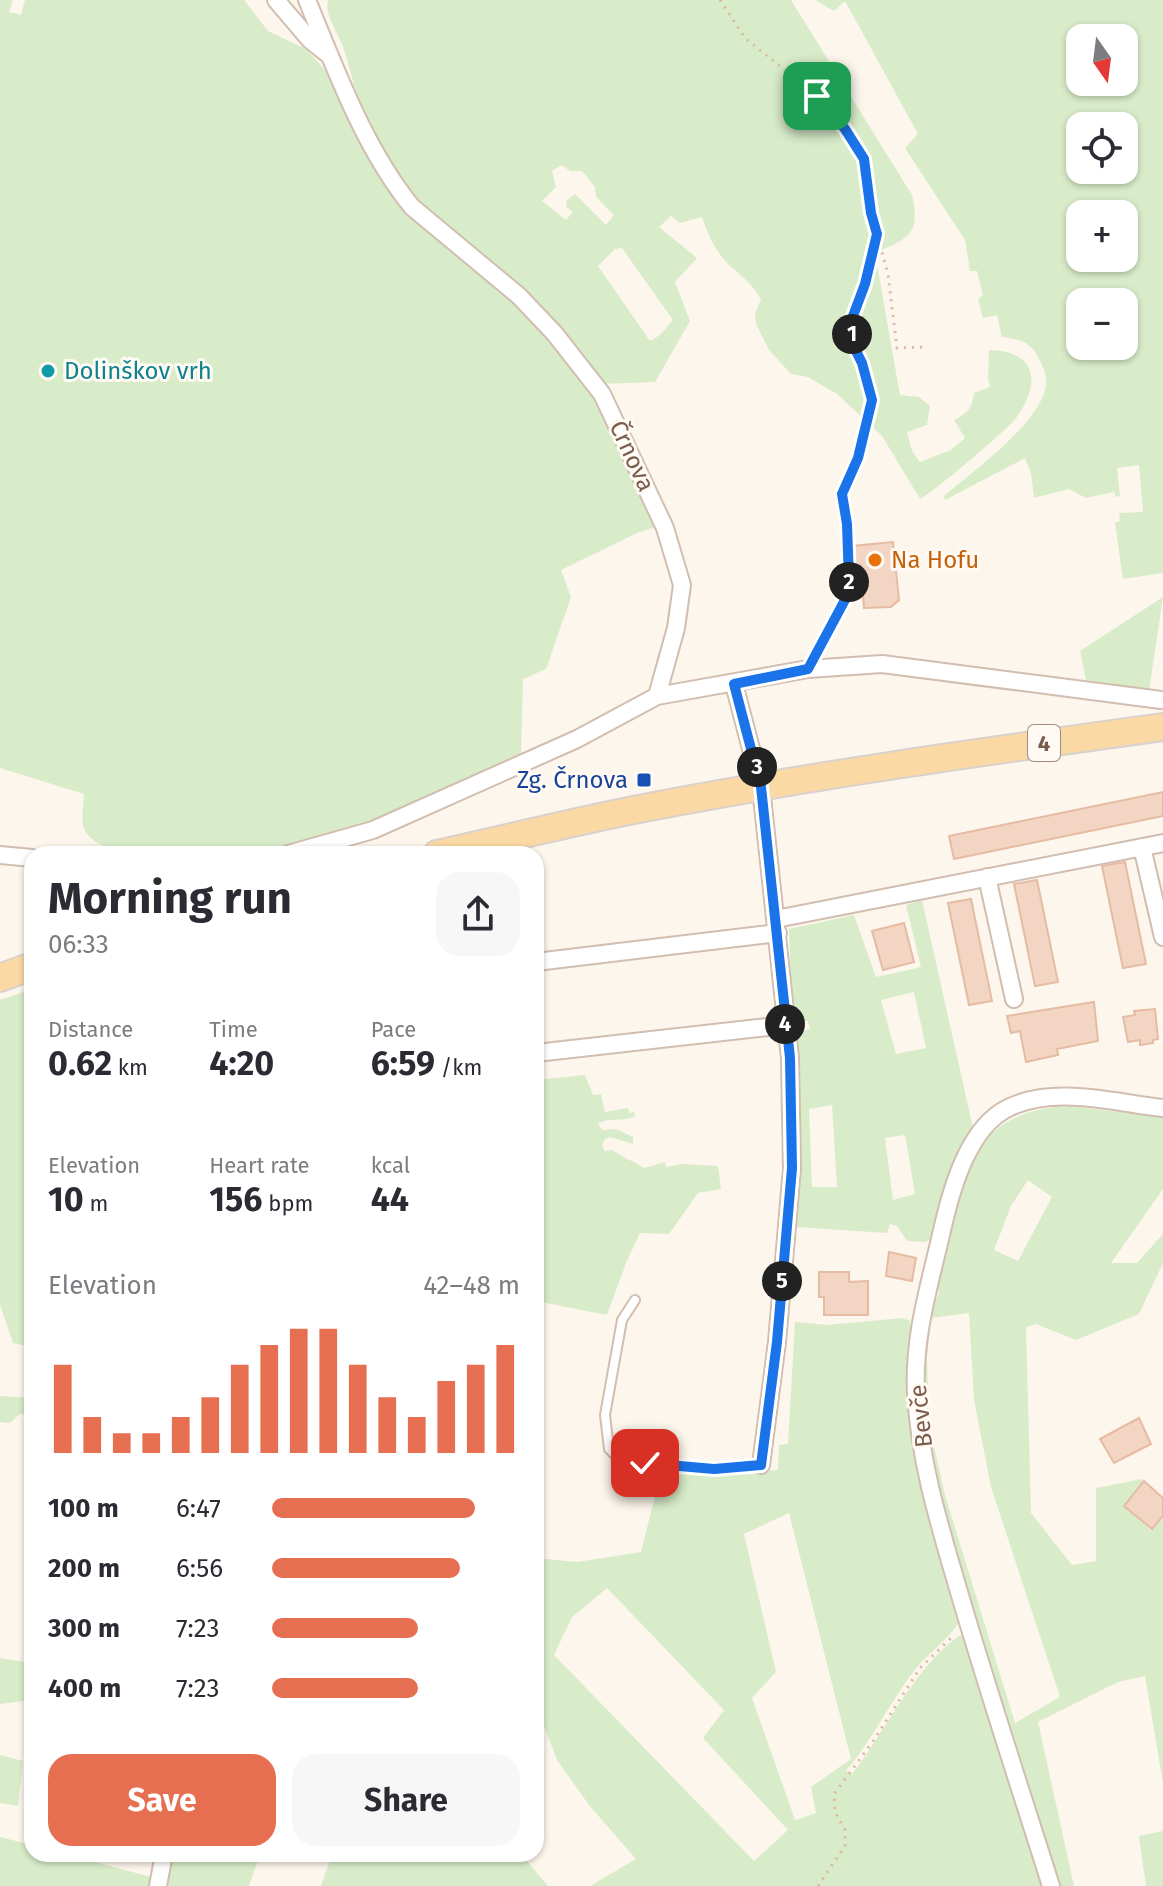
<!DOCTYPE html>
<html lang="en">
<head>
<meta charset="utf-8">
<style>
	:root { --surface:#fff; --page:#f7f7f7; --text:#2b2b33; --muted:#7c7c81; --accent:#e76f51 }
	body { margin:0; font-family:"Fira Sans",sans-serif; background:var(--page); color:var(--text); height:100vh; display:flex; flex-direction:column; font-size:30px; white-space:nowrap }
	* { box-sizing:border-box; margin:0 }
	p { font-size:26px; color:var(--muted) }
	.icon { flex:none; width:44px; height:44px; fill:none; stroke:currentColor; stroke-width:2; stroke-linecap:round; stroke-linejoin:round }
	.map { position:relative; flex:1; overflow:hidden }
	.details { position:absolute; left:24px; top:846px; width:520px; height:1016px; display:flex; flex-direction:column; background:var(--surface); border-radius:24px; box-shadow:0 2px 6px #0004 }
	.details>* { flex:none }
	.needle { width:52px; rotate:166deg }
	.controls { position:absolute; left:1066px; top:24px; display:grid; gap:16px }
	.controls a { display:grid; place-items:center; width:72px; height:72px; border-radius:16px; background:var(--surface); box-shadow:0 2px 6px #0004; font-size:40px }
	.pin { position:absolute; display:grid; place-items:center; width:68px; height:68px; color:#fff; margin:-34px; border-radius:16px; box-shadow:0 4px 12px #0006 }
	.km { position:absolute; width:40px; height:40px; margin:-20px; border-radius:50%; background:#222; color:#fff; font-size:22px; line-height:40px; text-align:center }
	.round { display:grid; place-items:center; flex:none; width:84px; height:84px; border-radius:24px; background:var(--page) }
	.summary { display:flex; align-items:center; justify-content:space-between; height:136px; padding:0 24px }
	h1 { font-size:44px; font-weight:700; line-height:60px }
	.metrics { display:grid; grid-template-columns:repeat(3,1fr); gap:12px; height:136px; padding:8px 24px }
	.metrics div { display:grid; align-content:center }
	.metrics b { font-size:34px; font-weight:700 }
	.metrics small { font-size:22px; font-weight:400 }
	.metrics p { font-size:22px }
	.chart { height:224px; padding:16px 24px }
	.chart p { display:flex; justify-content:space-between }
	.chart svg { width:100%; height:144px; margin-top:8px; stroke:var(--accent); stroke-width:6 }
	.primary-button { display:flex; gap:16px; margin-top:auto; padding:16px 24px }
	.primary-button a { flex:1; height:92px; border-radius:24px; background:var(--accent); color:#fff; font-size:32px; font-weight:700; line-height:92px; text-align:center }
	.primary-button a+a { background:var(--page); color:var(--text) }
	ul { padding:0 24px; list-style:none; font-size:26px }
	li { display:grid; grid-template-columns:128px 96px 1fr; align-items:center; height:60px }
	li i { height:20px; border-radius:10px; background:var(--accent) }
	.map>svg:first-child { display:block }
	.green { fill:#d8ecc9; fill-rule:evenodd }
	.building { fill:#f3d5c3; stroke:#e6bba3; stroke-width:2 }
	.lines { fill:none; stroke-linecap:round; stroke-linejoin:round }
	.lane-casing { stroke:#d1beb0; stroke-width:12 }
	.street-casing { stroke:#d1beb0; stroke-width:20 }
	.primary-casing { stroke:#dad1cd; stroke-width:30 }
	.path { stroke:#d9b8a5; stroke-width:3; stroke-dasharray:2 6; stroke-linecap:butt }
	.lane { stroke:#fff; stroke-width:8 }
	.street { stroke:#fff; stroke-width:16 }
	.primary { stroke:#fbd9a5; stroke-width:26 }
	.route-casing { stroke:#fff; stroke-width:16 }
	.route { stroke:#1a73e8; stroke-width:10 }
	.culture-dot { fill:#0f9aa8; stroke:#fffaf3; stroke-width:3 }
	.food-dot { fill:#e8710a; stroke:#fffaf3; stroke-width:3 }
	.transit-dot { fill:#1a4fb4; stroke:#fffaf3; stroke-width:3 }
	.labels { text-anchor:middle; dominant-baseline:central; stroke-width:6; stroke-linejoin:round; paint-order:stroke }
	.shield { fill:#fffaf3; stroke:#a28b7f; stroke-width:2 }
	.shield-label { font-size:22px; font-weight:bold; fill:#7a5c4d }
	.culture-label { font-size:24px; fill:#0d838f; stroke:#fffaf3; text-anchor:start }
	.street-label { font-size:24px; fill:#7a5c4d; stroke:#fffaf3 }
	.food-label { font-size:24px; fill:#c56008; stroke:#fffaf3; text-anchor:start }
	.transit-label { font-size:24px; fill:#164399; stroke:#fffaf3; text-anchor:end }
</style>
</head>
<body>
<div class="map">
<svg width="1163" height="1886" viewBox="0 0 1163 1886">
	<rect width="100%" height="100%" fill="#fdf6ec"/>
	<path class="green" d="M0 0H13L9 12 21 15 25 0H244L268 31 306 49 324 69 376 169 398 202 433 233 471 261 543 327 593 392 637 477 655 527 637 533 561 570 571 597 546 669 523 679 521 753C440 791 362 835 272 851 238 857 203 854 169 854 145 854 89 855 83 824 81 815 84 803 84 794L0 768Z
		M328 0H791L912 195C921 235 908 238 875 253L900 395 919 397 930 406 927 425 907 432 912 451 920 462 951 450 965 438 954 420C968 413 972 409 974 393L990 387 988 379 989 350C1038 351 1041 384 1016 418 1007 430 931 494 920 499L882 436 837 394 808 377 791 374 769 350 756 324 755 314 761 300C754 284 738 274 726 262 714 248 708 234 702 217L680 223 671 216 659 227 697 258 675 282 690 321 655 382 602 384 420 204C396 175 374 143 361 107 354 88 350 67 343 47 338 32 324 16 328 0ZM562 165 570 171H582L595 187 596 197 614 215 606 225 575 194 566 201 567 208 573 212 566 220 542 201 556 187 552 171ZM622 248 673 320 660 335 650 341 598 266 615 249Z
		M815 0H1163V573L1123 579 1115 523 1120 521 1119 513 1143 512 1139 465 1117 468 1120 496 1116 497 1114 492 1086 498 1069 489 1034 498 1031 473 1025 458 945 500 944 496C971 473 1044 420 1046 384 1047 375 1044 369 1040 361 1032 342 1020 339 1002 337L997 315 983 318 978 299 983 295 977 271H970L965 240 905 148 918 134 845 1 834 11ZM1080 38H1124V82H1080ZM1080 126H1124V170H1080ZM1080 214H1124V258H1080ZM1080 302H1124V346H1080Z
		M1163 597 1149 691 1086 680 1080 651Z
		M922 900 973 1128 933 1239 924 1242 907 1241 897 1226 890 1224 887 1233 796 1227 800 1169 796 1033 810 1029 808 1021 795 1022 792 1016 789 929 854 915 876 977 921 967 906 905ZM914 992 926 1048 896 1054 881 1000ZM832 1105 837 1187H812L809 1109ZM905 1135 915 1194 893 1200 885 1138Z
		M32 989V1347L13 1343 0 1305V1000Z
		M585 1075 593 1095 601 1094 605 1112 628 1108 629 1113 634 1112 635 1116C623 1123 608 1116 598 1124L602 1130 616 1129 633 1137V1144L610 1137 605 1139 602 1145 605 1151 612 1150C624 1158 633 1161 644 1168L665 1162 666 1167 682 1164 718 1166 721 1189 698 1193 669 1234 640 1233 626 1263 607 1315 536 1301V1181L538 1180 536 1168V1080Z
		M1068 1106 1163 1117V1189L1111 1263H1137L1163 1234V1263L1139 1314 1076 1340 1036 1324 1026 1327 1031 1513 1072 1565 1096 1561V1488L1142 1479 1144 1483 1127 1506 1151 1531 1163 1518V1783L1145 1676 1118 1682 1038 1722 1074 1886H1057L937 1496 924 1420 922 1368 927 1319 939 1293 935 1278C958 1195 961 1111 1068 1106ZM1028 1180 1052 1197 1018 1261 994 1250 1011 1206ZM969 1313 974 1400 991 1487 1060 1697 1015 1723 945 1495 929 1423 927 1358 931 1318Z
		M902 1318 909 1320 912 1329C910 1355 907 1382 909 1409 914 1480 939 1556 958 1624 945 1643 924 1656 910 1676 888 1707 871 1741 846 1771L852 1774C888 1728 913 1669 960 1635L964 1638 1014 1785 1045 1886H590L636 1859 589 1805 557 1760 536 1705V1558L577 1562 641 1552 662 1468 721 1473 778 1470 779 1445 788 1444 795 1322 828 1325ZM789 1513 851 1759 811 1787 816 1813 795 1820 752 1698 776 1672 744 1534ZM607 1588 724 1710 703 1738 788 1830 754 1861 554 1655 572 1617Z
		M32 1384V1415L20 1414 10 1423 0 1422V1396L30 1398Z
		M0 1658 32 1663V1700L0 1704Z
		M0 1755 23 1761 18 1806 0 1803Z
		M1163 1831V1886H1146L1139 1836Z
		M0 1837 32 1845V1854H65L155 1878 154 1886H0Z
		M168 1854H260L249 1886H162Z
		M332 1854H521L548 1886H321Z"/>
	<path class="building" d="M893 542 899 600 891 607 864 608 862 580 856 574 852 546Z
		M1163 792V816L954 859 949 836Z
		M1125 862 1146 964 1123 968 1102 866Z
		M1037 880 1058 982 1035 986 1014 884Z
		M971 899 992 1001 969 1005 948 903Z
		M904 923 914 962 883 970 872 931Z
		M1094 1002 1098 1041 1057 1049 1058 1055 1026 1062 1020 1031 1011 1033 1007 1016Z
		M1155 1009 1158 1039 1153 1040V1043L1140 1045V1040L1128 1042 1123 1017 1135 1015 1134 1011Z
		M889 1252 916 1258 912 1281 886 1276Z
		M819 1272H849V1282L868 1281V1315H824V1297H819Z
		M1139 1418 1151 1444 1114 1463 1100 1439Z
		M1144 1481 1163 1498V1516L1152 1529 1124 1506Z"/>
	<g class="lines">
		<g class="lane-casing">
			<path id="lane" d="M635 1300 622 1320 605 1415 609 1449 621 1461 714 1469 761 1465"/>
		</g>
		<g class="street-casing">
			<path id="street" d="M276 0 310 40 330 56
				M307 0C336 70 364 148 412 207L519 296 555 334 602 394 665 528 682 585 676 628 657 696
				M734 684 761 787 790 1058 792 1168 777 1342 761 1465
				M1142 847 1163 937
				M288 854 373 830 577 739 657 696 808 669 882 664 1161 700
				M0 855 32 858
				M987 877 1014 999
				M776 919 1163 843
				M536 962 778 933
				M536 1053 785 1025
				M158 1886 164 1854
				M1051 1886C1020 1788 988 1691 959 1592 940 1527 919 1460 916 1392 913 1335 931 1280 943 1226 952 1187 969 1127 1008 1108 1054 1085 1115 1103 1163 1108"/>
		</g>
		<g class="primary-casing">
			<path id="primary" d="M437 854C505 839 572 822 639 809 813 775 988 751 1163 727
				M0 978 32 966"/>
		</g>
		<path class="path" d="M720 0 745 38 817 96 845 129 864 159 871 213 888 274 897 348 924 347
			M818 651 846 598 849 581 847 524 842 494 858 458 872 400 862 363 851 341 853 316 865 284 877 234
			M377 846 378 854
			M818 1886 845 1846V1830L835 1812 834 1794 874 1740 920 1668 953 1636"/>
		<use href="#lane" class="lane"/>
		<use href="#street" class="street"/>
		<use href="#primary" class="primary"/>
	</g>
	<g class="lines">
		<g class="route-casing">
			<path id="route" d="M645 1463 714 1469 761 1465 777 1342 792 1168 790 1058 761 787 734 684 808 669 846 598 849 581 847 524 842 494 858 458 872 400 862 363 851 341 853 316 865 284 877 234 871 213 864 159 845 129 817 96"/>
		</g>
		<use href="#route" class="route"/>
	</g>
	<circle class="culture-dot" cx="48" cy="371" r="8"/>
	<circle class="food-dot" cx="875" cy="560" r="8"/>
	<rect class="transit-dot" x="636" y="772" width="16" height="16" rx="4"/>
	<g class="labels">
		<rect class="shield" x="1028" y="725" width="32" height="36" rx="6"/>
		<g class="shield-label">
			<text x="1044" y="743">4</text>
		</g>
		<g class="culture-label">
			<text x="64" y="371">Dolinškov vrh</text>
		</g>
		<g class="street-label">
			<text transform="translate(632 456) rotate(65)">Črnova</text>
			<text transform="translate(921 1416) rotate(-96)">Bevče</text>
		</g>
		<g class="food-label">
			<text x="891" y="560">Na Hofu</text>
		</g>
		<g class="transit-label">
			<text x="628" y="780">Zg. Črnova</text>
		</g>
	</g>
</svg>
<div class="controls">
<a><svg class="needle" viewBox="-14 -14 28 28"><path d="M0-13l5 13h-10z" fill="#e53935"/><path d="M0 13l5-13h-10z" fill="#7c7c81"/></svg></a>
<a><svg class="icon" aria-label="locate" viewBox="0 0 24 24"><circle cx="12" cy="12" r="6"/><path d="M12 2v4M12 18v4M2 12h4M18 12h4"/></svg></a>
<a>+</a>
<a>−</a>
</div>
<div class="pin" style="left:817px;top:96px;background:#1e9e55"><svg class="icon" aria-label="arrive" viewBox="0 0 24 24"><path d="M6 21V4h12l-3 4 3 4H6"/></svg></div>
<div class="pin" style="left:645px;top:1463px;background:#d93025"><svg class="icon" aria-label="check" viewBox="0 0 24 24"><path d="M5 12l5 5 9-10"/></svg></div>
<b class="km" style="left:852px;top:334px">1</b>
<b class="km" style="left:849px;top:582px">2</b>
<b class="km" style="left:757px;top:767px">3</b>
<b class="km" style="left:785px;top:1024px">4</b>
<b class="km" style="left:782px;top:1281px">5</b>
<section class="details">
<div class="summary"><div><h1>Morning run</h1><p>06:33</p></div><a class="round"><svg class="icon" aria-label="share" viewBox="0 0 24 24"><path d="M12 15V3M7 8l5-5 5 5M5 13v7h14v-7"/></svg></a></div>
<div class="metrics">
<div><p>Distance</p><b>0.62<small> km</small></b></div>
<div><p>Time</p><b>4:20</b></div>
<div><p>Pace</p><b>6:59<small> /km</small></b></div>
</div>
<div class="metrics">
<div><p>Elevation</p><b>10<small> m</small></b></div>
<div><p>Heart rate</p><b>156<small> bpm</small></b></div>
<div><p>kcal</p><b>44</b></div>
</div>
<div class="chart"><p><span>Elevation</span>42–48 m</p>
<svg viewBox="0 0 160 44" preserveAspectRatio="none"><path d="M5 44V17M15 44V33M25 44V38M35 44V38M45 44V33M55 44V27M65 44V17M75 44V11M85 44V6M95 44V6M105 44V17M115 44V27M125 44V33M135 44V22M145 44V17M155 44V11"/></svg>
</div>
<ul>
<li><b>100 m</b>6:47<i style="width:82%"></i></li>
<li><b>200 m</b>6:56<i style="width:76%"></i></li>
<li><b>300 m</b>7:23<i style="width:59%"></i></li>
<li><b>400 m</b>7:23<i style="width:59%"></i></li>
</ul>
<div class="primary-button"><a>Save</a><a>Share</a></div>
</section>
</div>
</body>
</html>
